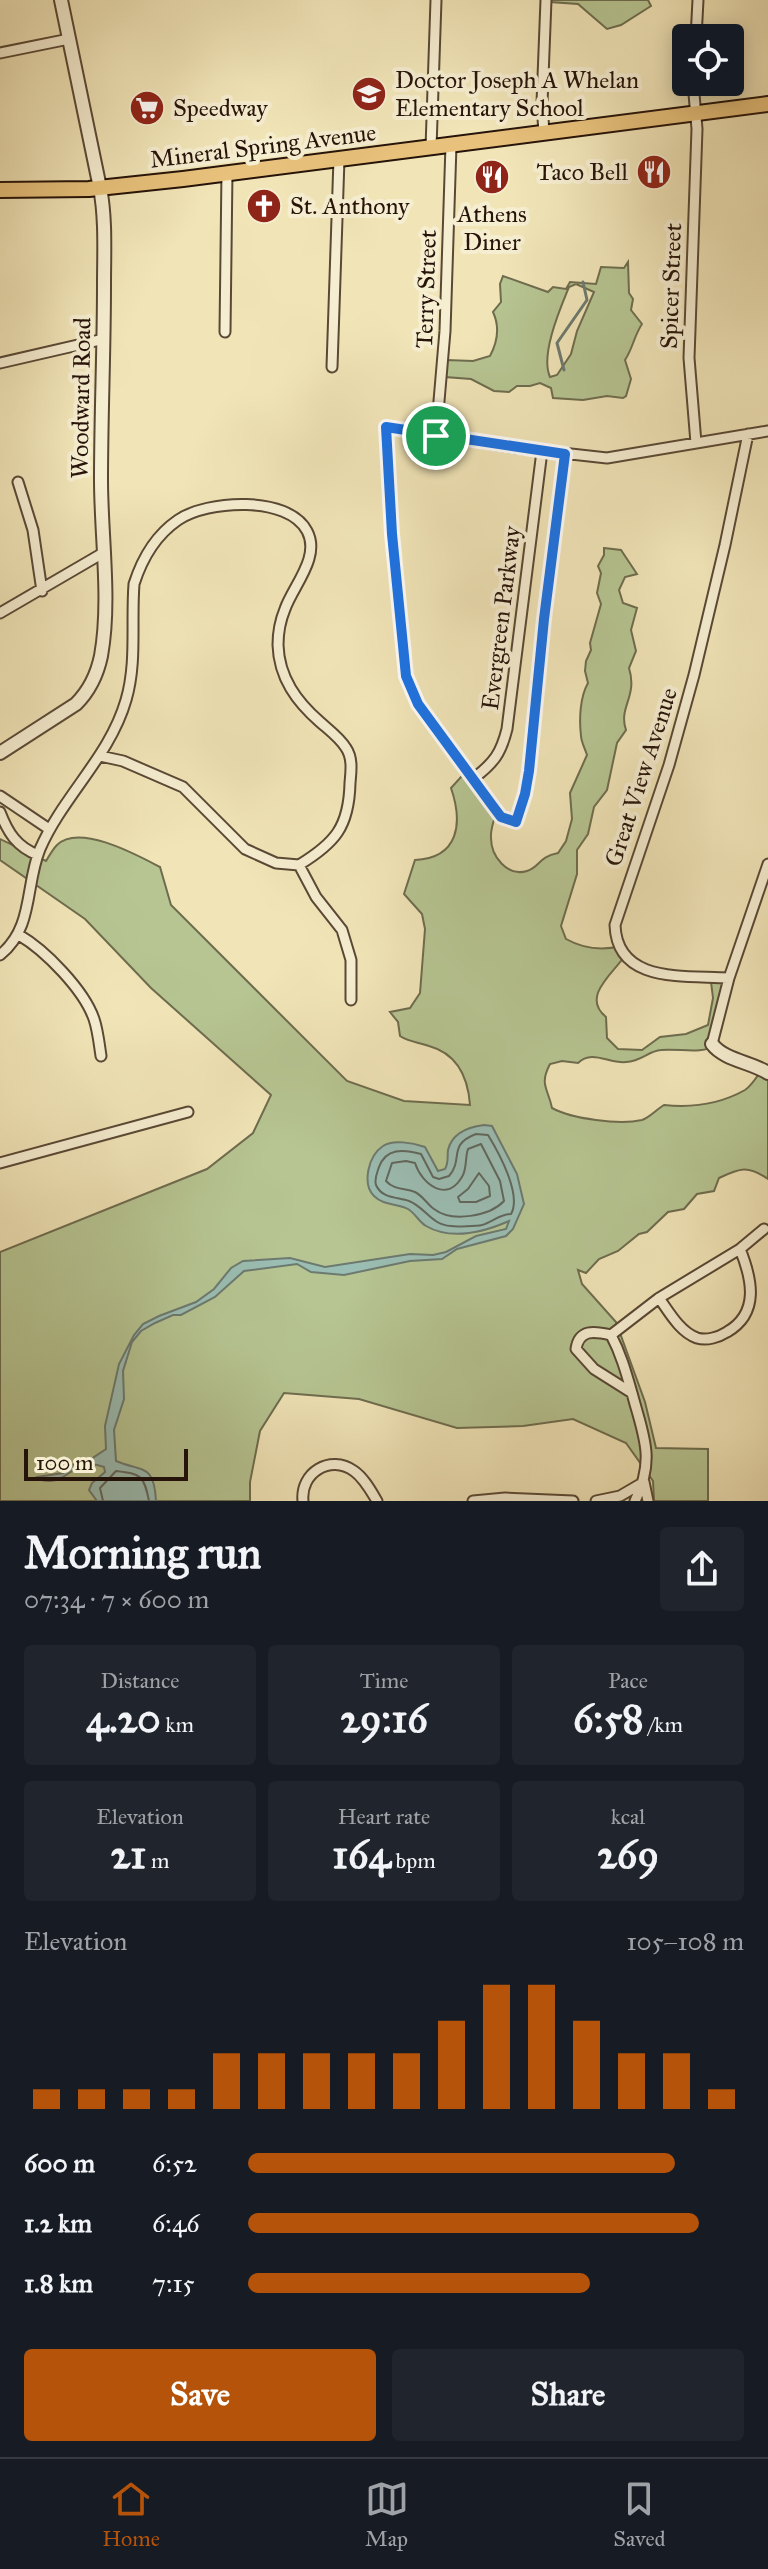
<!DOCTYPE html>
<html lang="en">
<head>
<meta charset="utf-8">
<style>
	:root { --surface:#171b24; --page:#20242c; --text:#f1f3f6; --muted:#9ea1a6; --line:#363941; --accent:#b45309 }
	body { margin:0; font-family:"IM FELL Great Primer",serif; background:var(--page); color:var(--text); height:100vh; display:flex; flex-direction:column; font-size:30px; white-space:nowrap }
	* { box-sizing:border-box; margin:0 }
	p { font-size:26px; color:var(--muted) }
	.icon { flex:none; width:44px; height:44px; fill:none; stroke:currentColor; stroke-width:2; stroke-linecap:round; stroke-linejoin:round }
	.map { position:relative; height:1501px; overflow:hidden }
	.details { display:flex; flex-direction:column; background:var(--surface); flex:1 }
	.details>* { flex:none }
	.fabs { position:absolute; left:672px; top:24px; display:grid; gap:16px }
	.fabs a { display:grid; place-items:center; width:72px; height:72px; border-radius:8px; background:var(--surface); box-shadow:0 4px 20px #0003; font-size:40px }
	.scale { position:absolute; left:24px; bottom:20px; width:164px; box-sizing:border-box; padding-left:8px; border:4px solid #261309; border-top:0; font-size:22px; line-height:28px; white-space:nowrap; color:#261309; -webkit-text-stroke:6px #f6eed1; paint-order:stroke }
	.pin { position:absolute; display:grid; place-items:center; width:68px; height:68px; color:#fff; margin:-34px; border:4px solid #fff; border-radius:50%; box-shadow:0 2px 8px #0007 }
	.round { display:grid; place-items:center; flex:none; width:84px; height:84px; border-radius:8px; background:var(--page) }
	.overview { display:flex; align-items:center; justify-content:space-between; height:136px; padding:0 24px }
	h1 { font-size:44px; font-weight:800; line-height:60px }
	.stats { display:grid; grid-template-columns:repeat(3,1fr); gap:12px; height:136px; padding:8px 24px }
	.stats div { display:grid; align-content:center; border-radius:8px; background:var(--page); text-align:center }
	.stats b { font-size:40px; font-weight:800 }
	.stats small { font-size:22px; font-weight:400 }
	.stats p { font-size:22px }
	.chart { height:224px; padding:16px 24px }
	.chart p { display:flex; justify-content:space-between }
	.chart svg { width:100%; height:144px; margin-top:8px; stroke:var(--accent); stroke-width:6 }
	.cta { display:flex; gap:16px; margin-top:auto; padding:16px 24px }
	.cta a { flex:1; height:92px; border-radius:8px; background:var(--accent); color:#fff; font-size:32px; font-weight:800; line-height:92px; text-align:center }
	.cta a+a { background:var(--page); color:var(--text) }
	ul { padding:0 24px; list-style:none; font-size:26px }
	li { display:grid; grid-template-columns:128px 96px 1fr; align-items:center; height:60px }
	li i { height:20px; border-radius:10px; background:var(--accent) }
	.dock { display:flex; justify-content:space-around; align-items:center; height:112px; border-top:2px solid var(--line); background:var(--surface); font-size:22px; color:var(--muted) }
	.dock a { display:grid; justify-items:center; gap:4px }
	.dock .current { color:var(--accent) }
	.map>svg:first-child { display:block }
	.green { fill:#b6c592; stroke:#6e6c4e; stroke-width:2; fill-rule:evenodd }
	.water { fill:#9bbeb4; stroke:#6c7a70; stroke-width:2 }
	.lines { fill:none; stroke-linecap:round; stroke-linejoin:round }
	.shore { stroke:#60685e; stroke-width:2 }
	.stream { stroke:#6c7a70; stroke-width:3 }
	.minor-casing { stroke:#594835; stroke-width:13 }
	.tertiary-casing { stroke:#594835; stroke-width:16 }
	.primary-casing { stroke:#261309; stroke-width:18 }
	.minor { stroke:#f6eed1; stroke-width:9 }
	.tertiary { stroke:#f6eed1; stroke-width:12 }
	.primary { stroke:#e8c27c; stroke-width:14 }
	.route-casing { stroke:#fff; stroke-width:16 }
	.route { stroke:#1a73e8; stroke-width:10 }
	.labels { text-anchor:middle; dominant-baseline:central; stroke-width:8; stroke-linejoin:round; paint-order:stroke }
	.poi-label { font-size:24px; fill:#261309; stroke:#f6eed1; text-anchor:start }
	.street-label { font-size:24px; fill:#261309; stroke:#f6eed1 }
</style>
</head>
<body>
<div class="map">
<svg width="768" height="1501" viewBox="0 0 768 1501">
	<rect width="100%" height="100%" fill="#f1e5b8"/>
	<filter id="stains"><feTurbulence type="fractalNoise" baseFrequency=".0025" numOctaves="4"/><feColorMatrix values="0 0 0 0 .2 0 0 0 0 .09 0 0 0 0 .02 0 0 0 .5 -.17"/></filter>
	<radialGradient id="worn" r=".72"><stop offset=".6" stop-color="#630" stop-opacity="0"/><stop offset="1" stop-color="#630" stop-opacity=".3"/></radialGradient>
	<path class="green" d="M550 0H648L651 6 621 25 607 29 578 4 550 2Z
		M628 262 629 293 633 299 631 310 642 324C634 336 633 348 625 360L631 379 626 396 623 398 607 396 583 400 553 398 551 388 540 383 530 386H517L509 392 494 391 471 379 445 377 447 360 473 361 490 356C498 341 500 327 493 312L501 302 500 284 503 276 548 292 553 287 566 289 570 282 596 284 601 267 624 268ZM576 284 594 292 577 331 571 354 557 375 550 377C540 355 560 309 569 287Z
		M604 548 621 550 637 574 625 577 619 590 623 603 637 608 631 630 636 651 629 668C638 697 618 707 626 730L617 743 607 790 594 807 588 834 577 850V874L561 926 566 939C584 949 601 951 621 946L627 953C615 972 580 996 606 1017L607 1038 618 1049 642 1050 660 1037 686 1034 708 1025 713 998 710 974 724 977 717 1045C700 1055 680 1048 661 1050 648 1051 642 1061 626 1062 609 1064 592 1049 578 1063L562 1061 550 1064C539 1085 548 1088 552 1108 572 1119 619 1125 642 1120 649 1118 657 1109 664 1105 692 1108 720 1104 745 1090 753 1085 759 1073 765 1065L768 1066V1179C748 1165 740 1168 719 1178L714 1191 697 1194 684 1209 668 1212 647 1232 639 1234 618 1251 599 1259 586 1273 578 1270 582 1284 616 1322 645 1402 656 1448 708 1449V1501H654L653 1481 626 1443 573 1419 523 1426 457 1428 359 1399 284 1393 260 1431 250 1482V1501H0V1252L207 1169 253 1133 271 1095 151 988 85 919 0 860V839L46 861C49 856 53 849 57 845 79 823 137 855 160 867L171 905 347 1081 404 1101 470 1105C468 1077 458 1054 429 1046 418 1042 409 1042 400 1036L398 1022 390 1012 410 1008 420 993 425 929 422 914 404 894 415 860C459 858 463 823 451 788L470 767 498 807C495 817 490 829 491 838 491 856 507 877 527 871 540 867 538 857 558 853L566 841 572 819 570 793 587 755C585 749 581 741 581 736 579 719 580 697 588 683L585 671 586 661 591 650 590 643 601 604 597 593 601 573 598 566 604 555Z"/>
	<path class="water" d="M484 1125 492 1126 517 1174 524 1204 513 1229 506 1236 457 1249 442 1259 410 1261 344 1275 311 1272 297 1264 244 1271 215 1297 181 1315H173L155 1323 141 1331 132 1342 123 1371 124 1399 114 1430 116 1461C142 1472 154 1463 156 1501H97L89 1490 92 1483 105 1472 104 1467C72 1454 68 1490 38 1479L37 1477 63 1473 76 1462 91 1459 106 1449 105 1426 119 1364 134 1335 143 1324 159 1316 196 1302 214 1289 231 1268 243 1261 290 1258 325 1267 410 1254 433 1255 446 1252 476 1236 506 1229 509 1221C484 1232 452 1241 426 1226 419 1222 415 1213 408 1209 397 1203 384 1206 374 1196 362 1184 368 1156 383 1146 393 1139 413 1143 425 1147L438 1171 445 1169C449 1162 447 1157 448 1150 452 1133 468 1127 484 1125Z"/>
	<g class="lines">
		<path class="shore" d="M476 1134 488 1135C499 1153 522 1195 511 1214 500 1214 492 1222 482 1225 477 1226 456 1227 451 1226 431 1225 425 1207 409 1201 398 1197 382 1199 376 1185 374 1179 377 1173 379 1167 386 1148 403 1149 421 1154L433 1177 439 1179 449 1176C464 1159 447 1145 476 1134Z
			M481 1144 500 1181 504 1201C490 1216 452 1223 434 1209 427 1204 423 1196 415 1192 404 1188 394 1190 386 1181L392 1163 406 1161 415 1163C422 1185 448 1204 463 1175 467 1166 465 1158 468 1149Z
			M479 1173 489 1186 490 1196 476 1202H460L458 1197 468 1189Z
			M103 1501 100 1488 116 1471C141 1474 144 1475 149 1501"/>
		<path class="stream" d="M564 370 557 343 587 300 583 282"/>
		<g class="minor-casing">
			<path id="minor" d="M696 38 698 0
				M0 53 69 39
				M693 82 697 129 689 358 696 443
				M544 133 542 103 546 0
				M431 148 436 0
				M225 332 227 172
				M0 363 104 339
				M332 367 339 159
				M436 436 445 331 451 145
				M565 454 544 619 529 771 525 794 516 822 501 817 492 805 418 704 406 676 392 534 386 427 517 448 607 458 768 431
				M18 482 33 530 42 591
				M0 613 103 553
				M474 778C494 763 501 753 507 729L542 451
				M0 796 49 829
				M0 812C8 833 17 847 38 855
				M299 865 316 897 342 930 351 960V1000
				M19 935C45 950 84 990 94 1019 98 1031 99 1043 101 1056
				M0 955C34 928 25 885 40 849 63 796 110 756 126 700 137 663 131 623 134 584 142 559 156 535 178 520 207 500 288 495 307 531 321 557 293 586 285 609 280 621 278 633 278 645 279 678 297 702 320 722 329 730 340 738 346 748 353 758 351 772 350 783 349 827 335 843 299 865L276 863 245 849 183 787 123 761 100 756
				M729 978C684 975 617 984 615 925L669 765 694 675 725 545 748 434
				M712 1044 729 978 768 864
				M0 1163 188 1112
				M659 1298C669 1312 680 1332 697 1338 707 1341 719 1337 727 1332 760 1313 752 1279 740 1249
				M611 1335 659 1298 740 1249 764 1229
				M632 1393 594 1369 576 1349C579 1329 594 1331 611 1335 621 1354 626 1372 632 1393 643 1435 656 1458 635 1501
				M303 1501C300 1473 330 1454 354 1471 364 1478 371 1491 377 1501
				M473 1501 505 1498 573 1501
				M596 1501 620 1496 644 1482 648 1501"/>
		</g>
		<g class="tertiary-casing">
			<path id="tertiary" d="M61 0 99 183
				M0 753 76 704C90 690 97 675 101 656 111 601 101 536 101 480 101 415 104 350 104 285 104 253 106 219 100 188
				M712 1044C724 1060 751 1062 768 1073"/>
		</g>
		<g class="primary-casing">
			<path id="primary" d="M0 190 89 189 183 179 768 104"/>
		</g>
		<use href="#minor" class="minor"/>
		<use href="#tertiary" class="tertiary"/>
		<use href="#primary" class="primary"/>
	</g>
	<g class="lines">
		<g class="route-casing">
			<path id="route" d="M386 427 565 454 544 619 529 771 525 794 516 822 501 817 492 805 418 704 406 676 392 534Z"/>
		</g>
		<use href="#route" class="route"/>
	</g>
	<defs>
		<g id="school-disc" transform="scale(1.8)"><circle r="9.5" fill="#8f2418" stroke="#f6eed1"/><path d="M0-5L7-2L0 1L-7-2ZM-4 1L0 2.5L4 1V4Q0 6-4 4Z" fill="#fff"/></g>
		<g id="supermarket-disc" transform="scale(1.8)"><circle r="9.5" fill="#8f2418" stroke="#f6eed1"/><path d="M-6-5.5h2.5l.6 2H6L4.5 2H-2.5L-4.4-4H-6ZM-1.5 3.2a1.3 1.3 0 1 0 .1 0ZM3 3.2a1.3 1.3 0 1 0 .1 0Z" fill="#fff"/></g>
		<g id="restaurant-disc" transform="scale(1.8)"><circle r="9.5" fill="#8f2418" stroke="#f6eed1"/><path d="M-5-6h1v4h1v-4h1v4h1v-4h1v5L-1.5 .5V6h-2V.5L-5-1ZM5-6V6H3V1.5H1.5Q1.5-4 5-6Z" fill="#fff"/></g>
		<g id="church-disc" transform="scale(1.8)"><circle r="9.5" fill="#8f2418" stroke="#f6eed1"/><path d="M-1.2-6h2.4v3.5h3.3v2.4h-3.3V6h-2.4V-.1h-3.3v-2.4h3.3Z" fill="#fff"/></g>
	</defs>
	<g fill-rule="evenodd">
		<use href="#school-disc" x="369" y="94"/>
		<use href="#supermarket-disc" x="147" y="108"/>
		<use href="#restaurant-disc" x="654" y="172"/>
		<use href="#restaurant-disc" x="492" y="177"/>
		<use href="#church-disc" x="264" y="206"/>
	</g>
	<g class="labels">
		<g class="poi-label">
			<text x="395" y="80">Doctor Joseph A Whelan<tspan x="395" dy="28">Elementary School</tspan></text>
			<text x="173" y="108">Speedway</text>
			<text x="628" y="172" text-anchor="end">Taco Bell</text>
			<text x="290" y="206">St. Anthony</text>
			<text x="492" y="214" text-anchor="middle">Athens<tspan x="492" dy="28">Diner</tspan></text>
		</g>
		<g class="street-label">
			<text transform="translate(263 146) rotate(-7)">Mineral Spring Avenue</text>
			<text transform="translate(671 286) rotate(-88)">Spicer Street</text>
			<text transform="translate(426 289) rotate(-88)">Terry Street</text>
			<text transform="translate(81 398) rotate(-89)">Woodward Road</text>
			<text transform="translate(501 618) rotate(-83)">Evergreen Parkway</text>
			<text transform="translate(641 777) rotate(-72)">Great View Avenue</text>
		</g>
	</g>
	<rect width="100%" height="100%" filter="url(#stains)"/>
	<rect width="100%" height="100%" fill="url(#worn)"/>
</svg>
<div class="fabs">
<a><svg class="icon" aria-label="locate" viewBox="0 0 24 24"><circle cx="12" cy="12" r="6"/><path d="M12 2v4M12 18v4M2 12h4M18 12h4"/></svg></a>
</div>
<div class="scale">100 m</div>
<div class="pin" style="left:436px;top:436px;background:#1e9e55"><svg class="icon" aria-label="arrive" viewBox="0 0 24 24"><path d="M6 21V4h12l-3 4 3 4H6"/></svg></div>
</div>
<section class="details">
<div class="overview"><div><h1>Morning run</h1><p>07:34 · 7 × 600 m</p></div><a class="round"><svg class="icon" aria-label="share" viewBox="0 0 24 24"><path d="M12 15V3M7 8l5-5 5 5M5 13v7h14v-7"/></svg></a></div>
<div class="stats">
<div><p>Distance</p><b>4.20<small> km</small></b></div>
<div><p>Time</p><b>29:16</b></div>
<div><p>Pace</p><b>6:58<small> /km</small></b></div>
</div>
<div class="stats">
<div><p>Elevation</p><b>21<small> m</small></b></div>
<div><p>Heart rate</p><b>164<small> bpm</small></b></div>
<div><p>kcal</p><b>269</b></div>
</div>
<div class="chart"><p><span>Elevation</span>105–108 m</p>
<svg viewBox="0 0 160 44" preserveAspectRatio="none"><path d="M5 44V38M15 44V38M25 44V38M35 44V38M45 44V27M55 44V27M65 44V27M75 44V27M85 44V27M95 44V17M105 44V6M115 44V6M125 44V17M135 44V27M145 44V27M155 44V38"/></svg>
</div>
<ul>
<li><b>600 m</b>6:52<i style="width:86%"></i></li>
<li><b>1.2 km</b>6:46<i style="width:91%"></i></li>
<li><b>1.8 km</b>7:15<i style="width:69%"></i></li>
</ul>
<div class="cta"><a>Save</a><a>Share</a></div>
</section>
<nav class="dock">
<a class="current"><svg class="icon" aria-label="home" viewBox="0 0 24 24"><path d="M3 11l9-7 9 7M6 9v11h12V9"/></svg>Home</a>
<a><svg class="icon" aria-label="map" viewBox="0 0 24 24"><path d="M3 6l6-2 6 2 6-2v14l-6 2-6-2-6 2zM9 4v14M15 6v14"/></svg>Map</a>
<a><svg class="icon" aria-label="saved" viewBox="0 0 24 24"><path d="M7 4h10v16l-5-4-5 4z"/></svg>Saved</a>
</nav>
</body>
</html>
